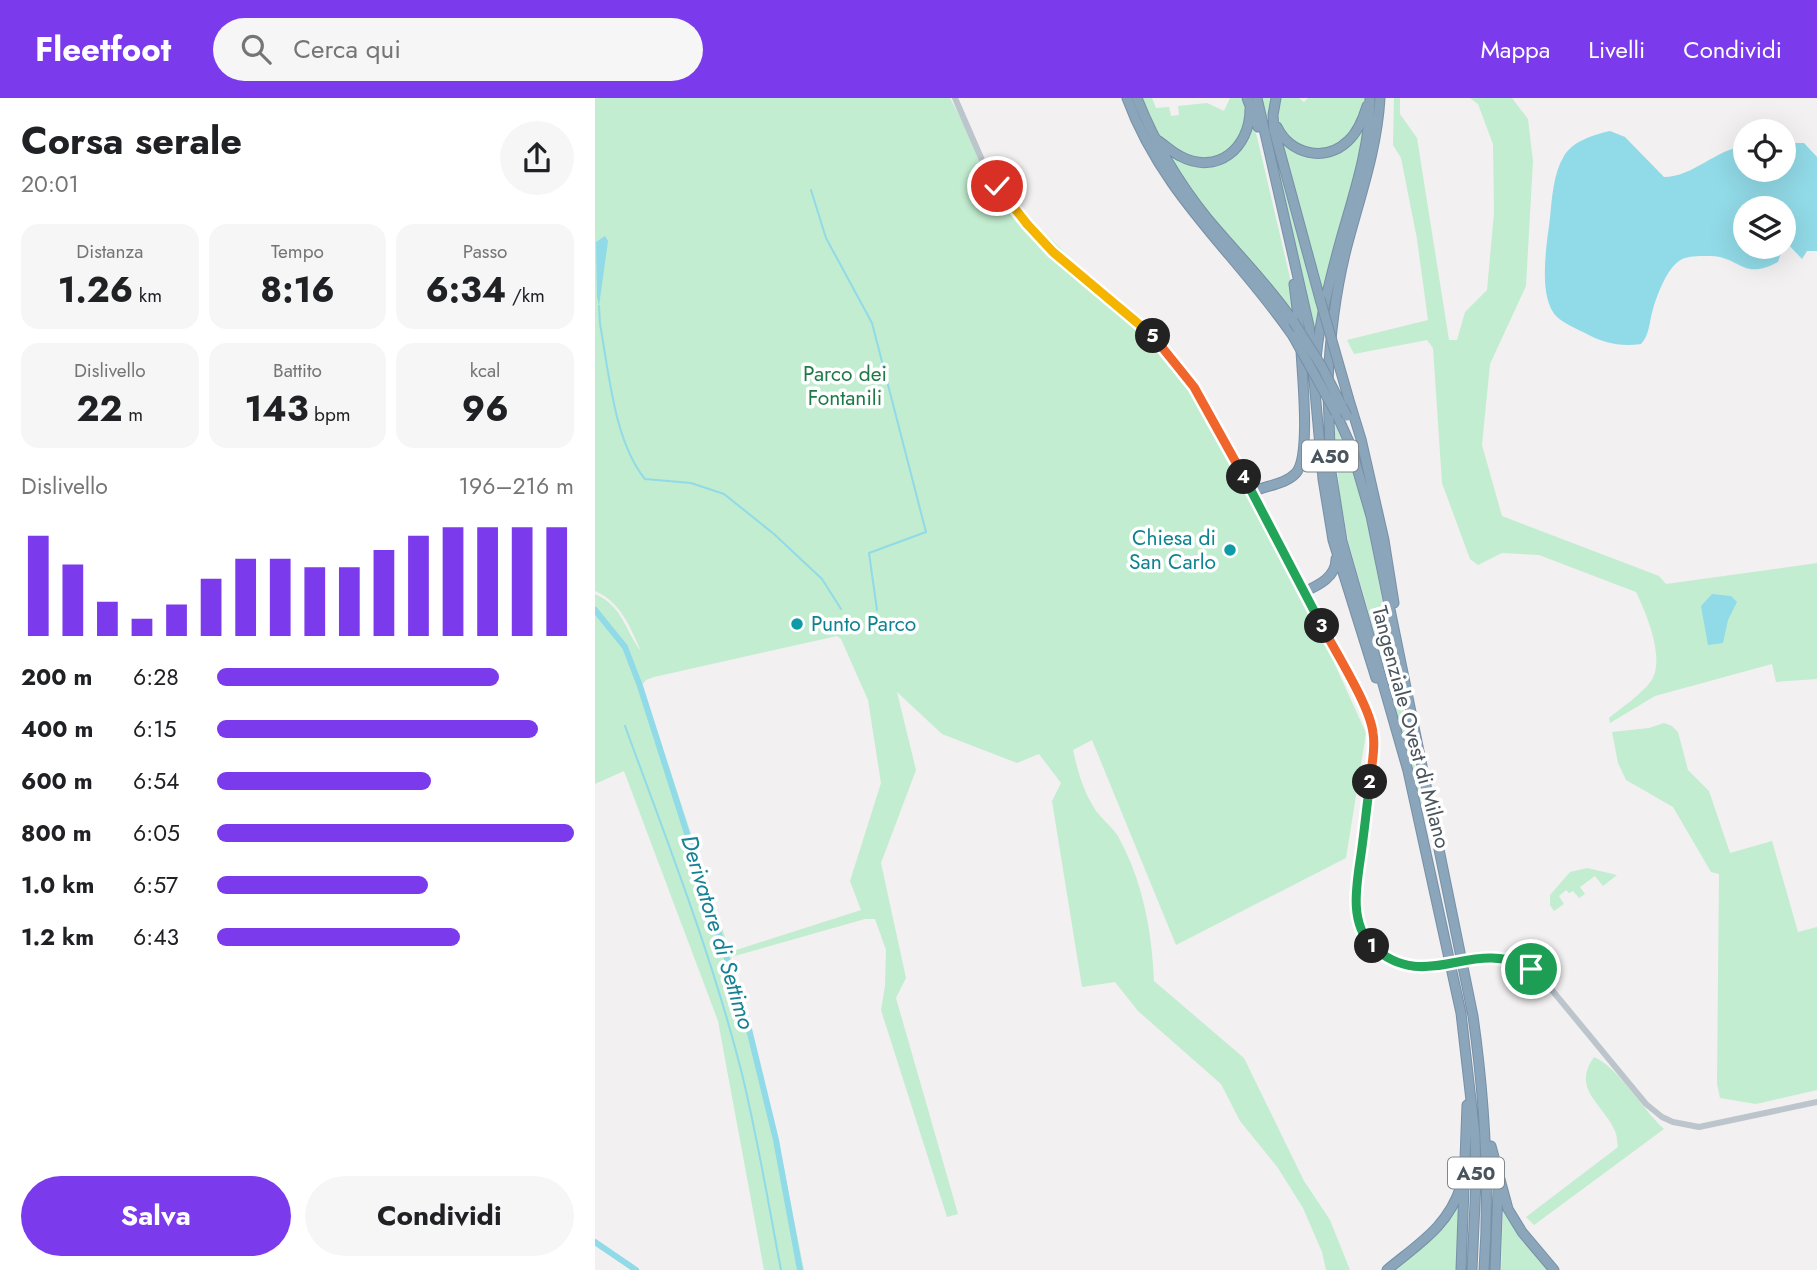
<!DOCTYPE html>
<html lang="it">
<head>
<meta charset="utf-8">
<style>
	:root { --surface:#fff; --page:#f6f6f6; --text:#202124; --muted:#757577; --accent:#7c3aed }
	body { margin:0; font-family:Jost,sans-serif; background:var(--page); color:var(--text); height:100vh; display:flex; flex-direction:column; font-size:26px; white-space:nowrap }
	* { box-sizing:border-box; margin:0 }
	p { font-size:23px; color:var(--muted) }
	.icon { flex:none; width:38px; height:38px; fill:none; stroke:currentColor; stroke-width:2; stroke-linecap:round; stroke-linejoin:round }
	.map { position:relative; flex:1; overflow:hidden }
	.panel { display:flex; flex-direction:column; background:var(--surface); width:595px }
	.panel>* { flex:none }
	.fabs { position:absolute; left:1138px; top:21px; display:grid; gap:14px }
	.fabs a { display:grid; place-items:center; width:63px; height:63px; border-radius:50%; background:var(--surface); box-shadow:0 7px 28px #0002; font-size:35px }
	.pin { position:absolute; display:grid; place-items:center; width:60px; height:60px; color:#fff; margin:-30px; border:4px solid #fff; border-radius:50%; box-shadow:0 2px 7px #0007 }
	.km { position:absolute; width:35px; height:35px; margin:-18px; border-radius:50%; background:#222; color:#fff; font-size:19px; line-height:35px; text-align:center }
	.round { display:grid; place-items:center; flex:none; width:74px; height:74px; border-radius:37px; background:var(--page) }
	.headline { display:flex; align-items:center; justify-content:space-between; height:119px; padding:0 21px }
	h1 { font-size:38px; font-weight:700; line-height:52px }
	.stats { display:grid; grid-template-columns:repeat(3,1fr); gap:10px; height:119px; padding:7px 21px }
	.stats div { display:grid; align-content:center; border-radius:18px; background:var(--page); text-align:center }
	.stats b { font-size:35px; font-weight:700 }
	.stats small { font-size:19px; font-weight:400 }
	.stats p { font-size:19px }
	.chart { height:196px; padding:14px 21px }
	.chart p { display:flex; justify-content:space-between }
	.chart svg { width:100%; height:126px; margin-top:7px; stroke:var(--accent); stroke-width:6 }
	.primary-button { display:flex; gap:14px; margin-top:auto; padding:14px 21px }
	.primary-button a { flex:1; height:80px; border-radius:42px; background:var(--accent); color:#fff; font-size:28px; font-weight:700; line-height:80px; text-align:center }
	.primary-button a+a { background:var(--page); color:var(--text) }
	ul { padding:0 21px; list-style:none; font-size:23px }
	li { display:grid; grid-template-columns:112px 84px 1fr; align-items:center; height:52px }
	li i { height:18px; border-radius:9px; background:var(--accent) }
	header { display:flex; align-items:center; gap:42px; box-sizing:border-box; height:98px; padding:0 35px; background:var(--accent); color:#fff }
	header strong { font-size:33px }
	nav { display:flex; gap:38px; margin-inline-start:auto; font-size:24px }
	.search { width:490px; height:63px; background:var(--page); display:flex; align-items:center; gap:18px; box-sizing:border-box; padding:0 24px; border-radius:38px; color:var(--muted); font-size:26px }
	main { display:flex; flex:1; min-height:0 }
	.map>svg:first-child { display:block }
	.green { fill:#c2edd0; fill-rule:evenodd }
	.water { fill:#91dae7; fill-rule:evenodd }
	.lines { fill:none; stroke-linecap:round; stroke-linejoin:round }
	.stream { stroke:#91dae7; stroke-width:2 }
	.canal { stroke:#91dae7; stroke-width:6 }
	.highway-casing { stroke:#7690a7; stroke-width:11 }
	.minor { stroke:#bdc5cc; stroke-width:6 }
	.highway { stroke:#8ba5bb; stroke-width:9 }
	.highway-bridge-casing { stroke:#7690a7; stroke-width:11; stroke-linecap:butt }
	.minor-bridge { stroke:#bdc5cc; stroke-width:6 }
	.highway-bridge { stroke:#8ba5bb; stroke-width:9 }
	.split-1-casing { stroke:#fff; stroke-width:14 }
	.split-2-casing { stroke:#fff; stroke-width:14 }
	.split-3-casing { stroke:#fff; stroke-width:14 }
	.split-4-casing { stroke:#fff; stroke-width:14 }
	.split-5-casing { stroke:#fff; stroke-width:14 }
	.split-6-casing { stroke:#fff; stroke-width:14 }
	.split-7-casing { stroke:#fff; stroke-width:14 }
	.split-1 { stroke:#22a559; stroke-width:9 }
	.split-2 { stroke:#22a559; stroke-width:9 }
	.split-3 { stroke:#f0652b; stroke-width:9 }
	.split-4 { stroke:#22a559; stroke-width:9 }
	.split-5 { stroke:#f0652b; stroke-width:9 }
	.split-6 { stroke:#f5b400; stroke-width:9 }
	.split-7 { stroke:#f5b400; stroke-width:9 }
	.culture-dot { fill:#0f9aa8; stroke:#fff; stroke-width:2.5 }
	.labels { text-anchor:middle; dominant-baseline:central; stroke-width:7; stroke-linejoin:round; paint-order:stroke }
	.shield { fill:#fff; stroke:#80878d; stroke-width:2 }
	.shield-label { font-size:19px; font-weight:bold; fill:#49545c }
	.park-label { font-size:21px; fill:#1d7a47; stroke:#fff }
	.culture-label { font-size:21px; fill:#0d838f; stroke:#fff; text-anchor:end }
	.street-label { font-size:21px; fill:#49545c; stroke:#fff }
	.water-label { font-size:23px; font-style:italic; fill:#158194; stroke:#fff }
</style>
</head>
<body>
<header>
<strong>Fleetfoot</strong>
<div class="search"><svg class="icon" aria-label="search" viewBox="0 0 24 24"><circle cx="10" cy="10" r="6"/><path d="M15 15l6 6"/></svg>Cerca qui</div>
<nav><a>Mappa</a><a>Livelli</a><a>Condividi</a></nav>
</header>
<main>
<section class="panel">
<div class="headline"><div><h1>Corsa serale</h1><p>20:01</p></div><a class="round"><svg class="icon" aria-label="share" viewBox="0 0 24 24"><path d="M12 15V3M7 8l5-5 5 5M5 13v7h14v-7"/></svg></a></div>
<div class="stats">
<div><p>Distanza</p><b>1.26<small> km</small></b></div>
<div><p>Tempo</p><b>8:16</b></div>
<div><p>Passo</p><b>6:34<small> /km</small></b></div>
</div>
<div class="stats">
<div><p>Dislivello</p><b>22<small> m</small></b></div>
<div><p>Battito</p><b>143<small> bpm</small></b></div>
<div><p>kcal</p><b>96</b></div>
</div>
<div class="chart"><p><span>Dislivello</span>196–216 m</p>
<svg viewBox="0 0 160 44" preserveAspectRatio="none"><path d="M5 44V9M15 44V19M25 44V32M35 44V38M45 44V33M55 44V24M65 44V17M75 44V17M85 44V20M95 44V20M105 44V14M115 44V9M125 44V6M135 44V6M145 44V6M155 44V6"/></svg>
</div>
<ul>
<li><b>200 m</b>6:28<i style="width:79%"></i></li>
<li><b>400 m</b>6:15<i style="width:90%"></i></li>
<li><b>600 m</b>6:54<i style="width:60%"></i></li>
<li><b>800 m</b>6:05<i style="width:100%"></i></li>
<li><b>1.0 km</b>6:57<i style="width:59%"></i></li>
<li><b>1.2 km</b>6:43<i style="width:68%"></i></li>
</ul>
<div class="primary-button"><a>Salva</a><a>Condividi</a></div>
</section>
<div class="map">
<svg width="1222" height="1172" viewBox="0 0 1222 1172">
	<rect width="100%" height="100%" fill="#f2f0f0"/>
	<path class="green" d="M0 0H355L402 88 573 256 717 516 771 635 751 760 581 847 497 642 478 652C482 671 488 692 498 708 505 721 519 729 525 742 548 785 557 834 559 883L649 960 709 1083 735 1122 755 1172H731L727 1154 708 1110 683 1070 645 1023 626 986 543 913 520 884 487 889 457 703 466 685 444 656 422 665 347 636 302 594 321 672 286 765 311 880 301 900 363 1116 352 1119 286 912 290 888 291 852 280 821H270L136 859 183 1041 209 1172H169L123 923 29 673 0 686V496C28 508 30 533 46 553 35 529 26 504 0 493ZM242 538 246 541 273 602 286 685 255 783 266 812 135 854 47 587 51 582 59 579Z
		M545 0H557L561 10 574 9 576 18 584 17 583 8 612 5 629 13 635 0H645C674 34 607 96 562 34 555 24 550 11 545 0Z
		M664 0H678L673 22 725 214 720 236H718Z
		M684 0H704L709 4 713 0H771C768 15 761 32 748 42 727 60 689 50 683 22 681 15 683 7 684 0Z
		M799 0H805V16L822 40 854 242H862L870 214 892 192 899 115 898 46 883 6 875 0H917L933 21 938 63 931 188 895 266 887 347 907 418 1064 478 1071 486 1222 465V581L1181 584 1177 566 1060 598 1015 625 1014 620C1026 610 1047 596 1056 583 1071 561 1051 515 1041 494L944 457 907 455 883 467 875 461 847 385 838 250 832 242 759 256 752 242 833 222 822 141 806 60 798 47Z
		M658 22 696 184 701 220 611 115 569 51 584 61 629 64Z
		M769 23 767 51 728 199 685 40 696 51 742 53Z
		M739 324 755 361 770 414 831 726 794 585 753 443 744 392Z
		M1069 625 1077 628 1083 634 1093 672 1114 693 1135 755 1177 743 1203 834 1222 829V992L1161 1006 1125 1000 1122 986 1124 776 1116 774 1078 709 1031 682 1023 665 1017 634 1054 630Z
		M992 770 1022 777 1008 788 1000 778 985 789 990 796 984 800 978 793 974 795 971 792 964 798 969 806 959 813 955 807V797L975 774Z
		M999 959C1023 969 1048 1012 1069 1031L939 1127 931 1119 1023 1049C1022 1044 1022 1037 1020 1033 1008 1005 976 992 999 959Z
		M863 1108H866L861 1172H796C820 1153 849 1135 863 1108Z
		M908 1109 954 1172H906Z"/>
	<path class="water" d="M1015 33 1030 39 1069 79C1098 79 1121 51 1150 48V72H1188V45H1209L1222 59V153H1212L1207 161 1190 143 1183 164C1147 183 1146 159 1116 158 1107 158 1092 157 1084 163 1072 171 1062 197 1058 211 1054 224 1055 236 1046 246 1026 249 1008 245 990 235 980 230 970 226 962 219 942 199 952 146 955 120 957 101 958 76 969 58 978 43 998 37 1015 33ZM1188 110V149H1150V110Z
		M10 138 13 143 4 208 2 199 1 144Z
		M1117 496 1136 498 1142 504 1133 522 1128 545 1113 547 1106 508Z"/>
	<g class="lines">
		<path class="stream" d="M216 92 231 140 277 225 331 434 274 455 282 512
			M4 208 5 226C14 274 19 343 50 381L96 385 129 396 179 436 227 481 246 511
			M30 628C71 740 115 852 145 968 162 1035 173 1104 186 1172"/>
		<path class="canal" d="M0 512 30 549 45 588 153 927 181 1042 205 1172
			M0 1144 41 1172"/>
		<g class="highway-casing">
			<path id="highway" d="M532 0C568 98 641 155 698 238
				M542 0C559 43 583 84 612 120 641 155 673 186 698 223
				M652 0 663 29
				M662 0 714 228 728 381 738 442 781 580
				M681 0 678 17 679 32 725 201
				M682 29C695 56 730 65 753 43 763 34 768 21 772 8
				M562 42C570 47 577 54 585 58 622 78 655 50 655 11
				M699 186 705 235
				M721 261C725 220 735 181 746 141 759 95 775 49 775 0
				M733 283C735 240 740 198 750 156 763 104 782 54 785 0
				M733 297 736 374 747 443 813 673 866 915 880 1037 881 1083 877 1172
				M754 302 766 341 789 442 799 505
				M741 315 755 346 776 418 878 918C890 1003 895 1086 889 1172
				M657 394C671 387 690 387 701 375 716 358 707 277 706 252
				M709 494C724 487 741 479 741 461
				M896 1048 913 1111 927 1134 959 1172
				M792 1172C823 1146 853 1129 866 1088
				M866 1172 872 1007
				M900 1172 903 1091"/>
		</g>
		<path class="minor" d="M360 0 387 62 424 118 458 154 561 241 599 289 640 361 770 612 778 631 779 648C775 680 771 712 768 744 763 784 750 831 789 857 805 868 822 870 841 868
			M887 859 907 860 927 866 947 880 1051 1006 1067 1019 1078 1024 1104 1029 1222 1004"/>
		<use href="#highway" class="highway"/>
		<g class="highway-bridge-casing">
			<path id="highway-bridge" d="M725 201 754 302
				M698 223 727 269 752 318
				M698 238 741 315"/>
		</g>
		<path class="minor-bridge" d="M841 868 887 859"/>
		<use href="#highway-bridge" class="highway-bridge"/>
	</g>
	<g class="lines">
		<g class="split-1-casing">
			<path id="split-1" d="M777 848C832 898 876 837 936 871"/>
		</g>
		<g class="split-2-casing">
			<path id="split-2" d="M775 684C772 706 770 727 767 749 763 781 752 822 777 848"/>
		</g>
		<g class="split-3-casing">
			<path id="split-3" d="M727 528C741 555 775 608 778 635 781 651 776 668 775 684"/>
		</g>
		<g class="split-4-casing">
			<path id="split-4" d="M649 379 727 528"/>
		</g>
		<g class="split-5-casing">
			<path id="split-5" d="M558 238 599 289 649 379"/>
		</g>
		<g class="split-6-casing">
			<path id="split-6" d="M432 126 458 154 558 238"/>
		</g>
		<g class="split-7-casing">
			<path id="split-7" d="M402 88 432 126"/>
		</g>
		<use href="#split-1" class="split-1"/>
		<use href="#split-2" class="split-2"/>
		<use href="#split-3" class="split-3"/>
		<use href="#split-4" class="split-4"/>
		<use href="#split-5" class="split-5"/>
		<use href="#split-6" class="split-6"/>
		<use href="#split-7" class="split-7"/>
	</g>
	<g class="culture-dot">
		<circle cx="635" cy="452" r="7"/>
		<circle cx="202" cy="526" r="7"/>
	</g>
	<g class="labels">
		<g class="shield">
			<rect x="707" y="342.5" width="56" height="31" rx="5"/>
			<rect x="853" y="1059.5" width="56" height="31" rx="5"/>
		</g>
		<g class="shield-label">
			<text x="735" y="358">A50</text>
			<text x="881" y="1075">A50</text>
		</g>
		<g class="park-label">
			<text x="250" y="276">Parco dei<tspan x="250" dy="24">Fontanili</tspan></text>
		</g>
		<g class="culture-label">
			<text x="621" y="440">Chiesa di<tspan x="621" dy="24">San Carlo</tspan></text>
			<text x="216" y="526" text-anchor="start">Punto Parco</text>
		</g>
		<g class="street-label">
			<text transform="translate(816 629) rotate(75)">Tangenziale Ovest di Milano</text>
		</g>
		<g class="water-label">
			<text transform="translate(123 834) rotate(73)">Derivatore di Settimo</text>
		</g>
	</g>
</svg>
<div class="fabs">
<a><svg class="icon" aria-label="locate" viewBox="0 0 24 24"><circle cx="12" cy="12" r="6"/><path d="M12 2v4M12 18v4M2 12h4M18 12h4"/></svg></a>
<a><svg class="icon" aria-label="layers" viewBox="0 0 24 24"><path d="M12 4l9 5-9 5-9-5zM3 14l9 5 9-5"/></svg></a>
</div>
<div class="pin" style="left:936px;top:871px;background:#1e9e55"><svg class="icon" aria-label="arrive" viewBox="0 0 24 24"><path d="M6 21V4h12l-3 4 3 4H6"/></svg></div>
<div class="pin" style="left:402px;top:88px;background:#d93025"><svg class="icon" aria-label="check" viewBox="0 0 24 24"><path d="M5 12l5 5 9-10"/></svg></div>
<b class="km" style="left:777px;top:848px">1</b>
<b class="km" style="left:775px;top:684px">2</b>
<b class="km" style="left:727px;top:528px">3</b>
<b class="km" style="left:649px;top:379px">4</b>
<b class="km" style="left:558px;top:238px">5</b>
</div>
</main>
</body>
</html>
